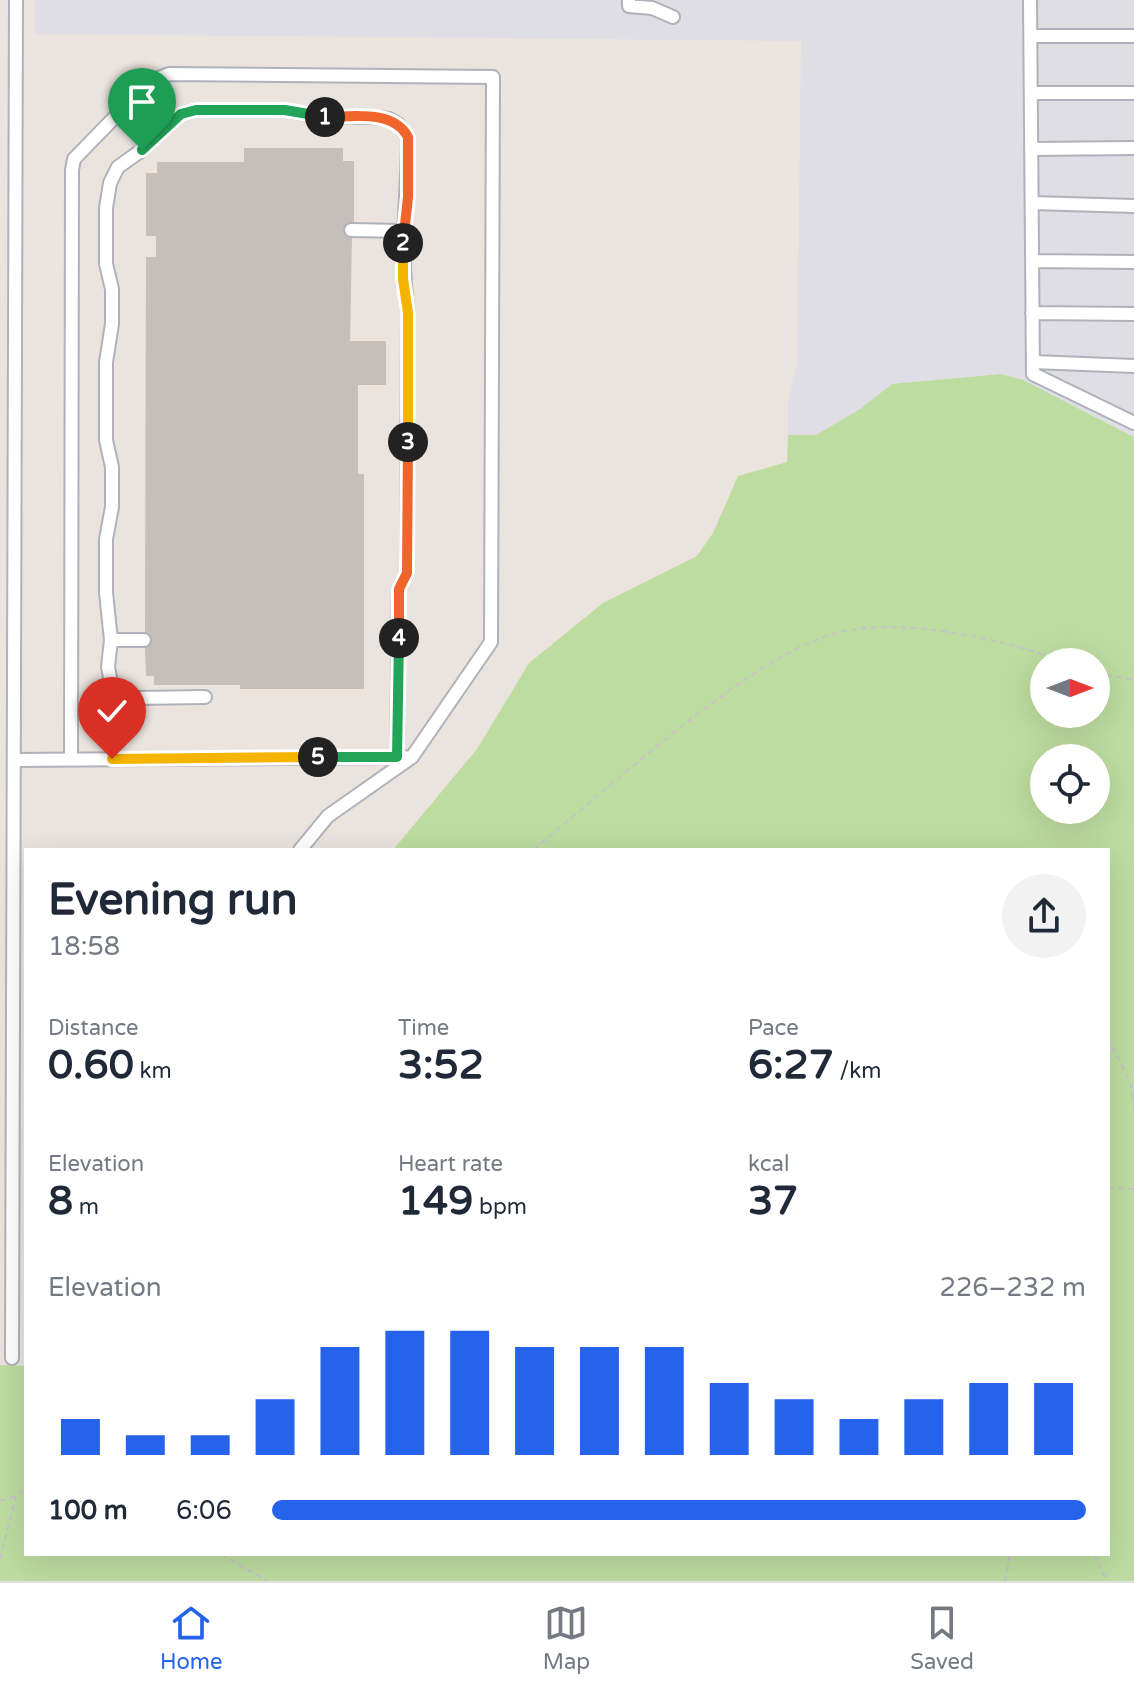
<!DOCTYPE html>
<html lang="en">
<head>
<meta charset="utf-8">
<style>
	:root { --surface:#fff; --page:#f2f2f3; --text:#1f2937; --muted:#747a83; --line:#e0e1e3; --accent:#2563eb }
	body { margin:0; font-family:"Varela Round",sans-serif; background:var(--page); color:var(--text); height:100vh; display:flex; flex-direction:column; font-size:30px; white-space:nowrap }
	* { box-sizing:border-box; margin:0 }
	p { font-size:26px; color:var(--muted) }
	.icon { flex:none; width:44px; height:44px; fill:none; stroke:currentColor; stroke-width:2; stroke-linecap:round; stroke-linejoin:round }
	.map { position:relative; flex:1; overflow:hidden }
	.side { position:absolute; left:24px; top:848px; width:1086px; height:708px; display:flex; flex-direction:column; background:var(--surface); border-radius:0px; box-shadow:0 8px 32px #0002 }
	.side>* { flex:none }
	.needle { width:52px; rotate:90deg }
	.controls { position:absolute; left:1030px; top:648px; display:grid; gap:16px }
	.controls a { display:grid; place-items:center; width:80px; height:80px; border-radius:50%; background:var(--surface); box-shadow:0 8px 32px #0002; font-size:40px }
	.pin { position:absolute; display:grid; place-items:center; width:68px; height:68px; color:#fff; margin:-82px -34px; border-radius:50% 50% 50% 0; rotate:-45deg; box-shadow:0 0 8px #0007 }
	.pin .icon { rotate:45deg }
	.km { position:absolute; width:40px; height:40px; margin:-20px; border-radius:50%; background:#222; color:#fff; font-size:22px; line-height:40px; text-align:center }
	.round { display:grid; place-items:center; flex:none; width:84px; height:84px; border-radius:42px; background:var(--page) }
	.headline { display:flex; align-items:center; justify-content:space-between; height:136px; padding:0 24px }
	h1 { font-size:44px; font-weight:700; line-height:60px }
	.stats { display:grid; grid-template-columns:repeat(3,1fr); gap:12px; height:136px; padding:8px 24px }
	.stats div { display:grid; align-content:center }
	.stats b { font-size:40px; font-weight:700 }
	.stats small { font-size:22px; font-weight:400 }
	.stats p { font-size:22px }
	.chart { height:224px; padding:16px 24px }
	.chart p { display:flex; justify-content:space-between }
	.chart svg { width:100%; height:144px; margin-top:8px; stroke:var(--accent); stroke-width:6 }
	ul { padding:0 24px; list-style:none; font-size:26px }
	li { display:grid; grid-template-columns:128px 96px 1fr; align-items:center; height:60px }
	li i { height:20px; border-radius:10px; background:var(--accent) }
	.dock { display:flex; justify-content:space-around; align-items:center; height:112px; border-top:2px solid var(--line); background:var(--surface); font-size:22px; color:var(--muted) }
	.dock a { display:grid; justify-items:center; gap:4px }
	.dock .current { color:var(--accent) }
	.map>svg:first-child { display:block }
	.industrial { fill:#dfdee5 }
	.green { fill:#bddda0; fill-rule:evenodd }
	.building { fill:#c4bfba; stroke:#c7bfb8; stroke-width:2 }
	.lines { fill:none; stroke-linecap:round; stroke-linejoin:round }
	.minor-casing { stroke:#afb2ba; stroke-width:16 }
	.path { stroke:#c4c4c4; stroke-width:2; stroke-dasharray:6 4; stroke-linecap:butt }
	.minor { stroke:#fff; stroke-width:12 }
	.split-1-casing { stroke:#fff; stroke-width:16 }
	.split-2-casing { stroke:#fff; stroke-width:16 }
	.split-3-casing { stroke:#fff; stroke-width:16 }
	.split-4-casing { stroke:#fff; stroke-width:16 }
	.split-5-casing { stroke:#fff; stroke-width:16 }
	.split-6-casing { stroke:#fff; stroke-width:16 }
	.split-1 { stroke:#22a559; stroke-width:10 }
	.split-2 { stroke:#f0652b; stroke-width:10 }
	.split-3 { stroke:#f5b400; stroke-width:10 }
	.split-4 { stroke:#f0652b; stroke-width:10 }
	.split-5 { stroke:#22a559; stroke-width:10 }
	.split-6 { stroke:#f5b400; stroke-width:10 }
</style>
</head>
<body>
<div class="map">
<svg width="1134" height="1581" viewBox="0 0 1134 1581">
	<rect width="100%" height="100%" fill="#ebe4de"/>
	<path class="industrial" d="M35 0H1134V437L1023 380 1001 374 892 384 860 409 816 435H788V402L797 363 801 41 35 34Z"/>
	<path class="green" d="M1001 374 1023 380 1134 437V1581H0V1365L26 1366V1554H1108V850H393L477 749 529 663 603 603 697 556 713 533 738 476 787 462 788 435H816L860 409 892 384ZM1044 662H1096V714H1044ZM1044 758H1096V810H1044Z"/>
	<path class="building" d="M245 149H342V162H353V221L346 223 342 231 346 237 351 239 349 342H385V384H357V475H363V688H241V684H155V675H147L146 648 153 641 151 635 146 632 147 258H157V235H147V174H158V163H245Z"/>
	<g class="lines">
		<g class="minor-casing">
			<path id="minor" d="M629 0V6L652 8 673 17
				M1030 0 1033 374 1134 423
				M1031 36H1134
				M1031 93H1134
				M1031 149 1134 148
				M1032 203 1134 206
				M351 230 403 231
				M1032 261 1134 262
				M1032 313 1134 314
				M1033 362 1134 366
				M111 640H144
				M205 697 135 698 121 697 112 688 108 667 111 640 106 593V539L112 507V467L106 440V362L112 324V289L106 264V208L110 183 118 167 142 150 181 114 196 110H285L314 116 372 117 389 119 398 124 408 137C408 197 399 254 408 313L407 573 399 589 397 757
				M71 759 72 170 74 159 149 82 169 74 493 77 491 642 412 757 328 816 300 850
				M14 760 405 757
				M12 1358 16 0"/>
		</g>
		<path class="path" d="M1096 673 1134 680
			M533 850C591 802 647 752 707 707 745 679 782 652 827 636 890 613 1003 639 1065 662
			M1108 1038 1130 1081 1134 1106
			M1108 1188 1134 1189
			M0 1501 16 1496 26 1488
			M221 1554 267 1581
			M1094 1554 1107 1581
			M0 1559 16 1496
			M1005 1581 1010 1554"/>
		<use href="#minor" class="minor"/>
	</g>
	<g class="lines">
		<g class="split-1-casing">
			<path id="split-1" d="M142 150 181 114 196 110H285L325 117"/>
		</g>
		<g class="split-2-casing">
			<path id="split-2" d="M325 117C352 117 393 109 408 137V197L403 243"/>
		</g>
		<g class="split-3-casing">
			<path id="split-3" d="M403 243V279L408 313V442"/>
		</g>
		<g class="split-4-casing">
			<path id="split-4" d="M399 638V589L407 573 408 442"/>
		</g>
		<g class="split-5-casing">
			<path id="split-5" d="M318 757H397L399 638"/>
		</g>
		<g class="split-6-casing">
			<path id="split-6" d="M112 759 318 757"/>
		</g>
		<use href="#split-1" class="split-1"/>
		<use href="#split-2" class="split-2"/>
		<use href="#split-3" class="split-3"/>
		<use href="#split-4" class="split-4"/>
		<use href="#split-5" class="split-5"/>
		<use href="#split-6" class="split-6"/>
	</g>
</svg>
<div class="controls">
<a><svg class="needle" viewBox="-14 -14 28 28"><path d="M0-13l5 13h-10z" fill="#e53935"/><path d="M0 13l5-13h-10z" fill="#747a83"/></svg></a>
<a><svg class="icon" aria-label="locate" viewBox="0 0 24 24"><circle cx="12" cy="12" r="6"/><path d="M12 2v4M12 18v4M2 12h4M18 12h4"/></svg></a>
</div>
<div class="pin" style="left:142px;top:150px;background:#1e9e55"><svg class="icon" aria-label="arrive" viewBox="0 0 24 24"><path d="M6 21V4h12l-3 4 3 4H6"/></svg></div>
<div class="pin" style="left:112px;top:759px;background:#d93025"><svg class="icon" aria-label="check" viewBox="0 0 24 24"><path d="M5 12l5 5 9-10"/></svg></div>
<b class="km" style="left:325px;top:117px">1</b>
<b class="km" style="left:403px;top:243px">2</b>
<b class="km" style="left:408px;top:442px">3</b>
<b class="km" style="left:399px;top:638px">4</b>
<b class="km" style="left:318px;top:757px">5</b>
<section class="side">
<div class="headline"><div><h1>Evening run</h1><p>18:58</p></div><a class="round"><svg class="icon" aria-label="share" viewBox="0 0 24 24"><path d="M12 15V3M7 8l5-5 5 5M5 13v7h14v-7"/></svg></a></div>
<div class="stats">
<div><p>Distance</p><b>0.60<small> km</small></b></div>
<div><p>Time</p><b>3:52</b></div>
<div><p>Pace</p><b>6:27<small> /km</small></b></div>
</div>
<div class="stats">
<div><p>Elevation</p><b>8<small> m</small></b></div>
<div><p>Heart rate</p><b>149<small> bpm</small></b></div>
<div><p>kcal</p><b>37</b></div>
</div>
<div class="chart"><p><span>Elevation</span>226–232 m</p>
<svg viewBox="0 0 160 44" preserveAspectRatio="none"><path d="M5 44V33M15 44V38M25 44V38M35 44V27M45 44V11M55 44V6M65 44V6M75 44V11M85 44V11M95 44V11M105 44V22M115 44V27M125 44V33M135 44V27M145 44V22M155 44V22"/></svg>
</div>
<ul>
<li><b>100 m</b>6:06<i style="width:100%"></i></li>
</ul>
</section>
</div>
<nav class="dock">
<a class="current"><svg class="icon" aria-label="home" viewBox="0 0 24 24"><path d="M3 11l9-7 9 7M6 9v11h12V9"/></svg>Home</a>
<a><svg class="icon" aria-label="map" viewBox="0 0 24 24"><path d="M3 6l6-2 6 2 6-2v14l-6 2-6-2-6 2zM9 4v14M15 6v14"/></svg>Map</a>
<a><svg class="icon" aria-label="saved" viewBox="0 0 24 24"><path d="M7 4h10v16l-5-4-5 4z"/></svg>Saved</a>
</nav>
</body>
</html>
